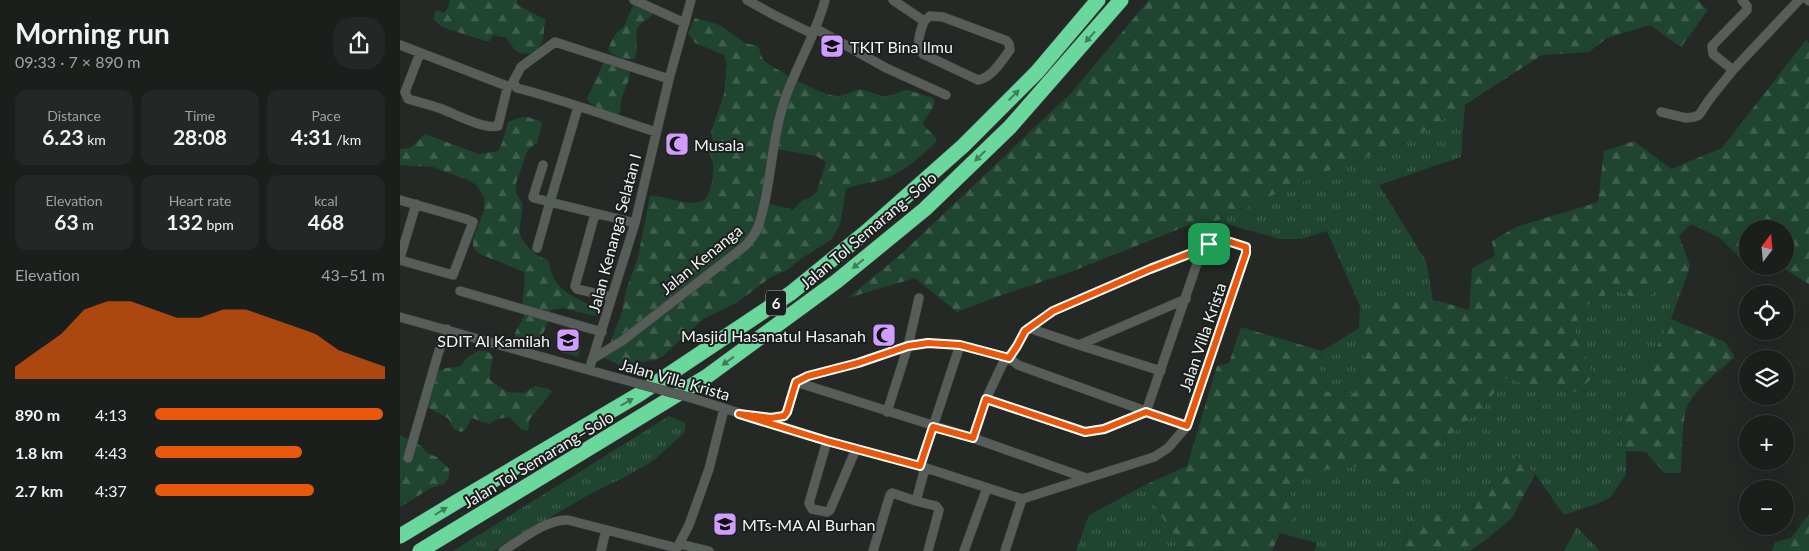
<!DOCTYPE html>
<html lang="en">
<head>
<meta charset="utf-8">
<style>
	:root { --surface:#1b1f1c; --page:#242725; --text:#f1f3f6; --muted:#a0a2a3; --line:#393d3b; --accent:#ea580c }
	body { margin:0; font-family:Lato,sans-serif; background:var(--page); color:var(--text); height:100vh; display:flex; flex-direction:column; font-size:19px; white-space:nowrap }
	* { box-sizing:border-box; margin:0 }
	p { font-size:16px; color:var(--muted) }
	.icon { flex:none; width:28px; height:28px; fill:none; stroke:currentColor; stroke-width:2; stroke-linecap:round; stroke-linejoin:round }
	.map { position:relative; flex:1; overflow:hidden }
	.drawer { display:flex; flex-direction:column; background:var(--surface); width:400px }
	.drawer>* { flex:none }
	.needle { width:32px; rotate:16deg }
	.controls { position:absolute; left:1339px; top:220px; display:grid; gap:10px }
	.controls a { display:grid; place-items:center; width:55px; height:55px; border-radius:50%; background:var(--surface); box-shadow:0 5px 20px #0002,0 0 0 1px var(--line); font-size:25px }
	.pin { position:absolute; display:grid; place-items:center; width:42px; height:42px; color:#fff; margin:-21px; border-radius:10px; box-shadow:0 2px 8px #0006 }
	.round { display:grid; place-items:center; flex:none; width:52px; height:52px; border-radius:20px; background:var(--page) }
	.headline { display:flex; align-items:center; justify-content:space-between; height:85px; padding:0 15px }
	h1 { font-size:28px; font-weight:700; line-height:38px }
	.figures { display:grid; grid-template-columns:repeat(3,1fr); gap:8px; height:85px; padding:5px 15px }
	.figures div { display:grid; align-content:center; border-radius:12px; background:var(--page); text-align:center }
	.figures b { font-size:21px; font-weight:700 }
	.figures small { font-size:14px; font-weight:400 }
	.figures p { font-size:14px }
	.chart { height:140px; padding:10px 15px }
	.chart p { display:flex; justify-content:space-between }
	.chart svg { width:100%; height:90px; margin-top:5px; fill:var(--accent); opacity:.7 }
	ul { padding:0 15px; list-style:none; font-size:16px }
	li { display:grid; grid-template-columns:80px 60px 1fr; align-items:center; height:38px }
	li i { height:12px; border-radius:6px; background:var(--accent) }
	main { display:flex; flex:1; min-height:0 }
	.map>svg:first-child { display:block }
	.grass { fill:url(#grass-tufts) }
	.forest { fill:url(#forest-firs); fill-rule:evenodd }
	.pitch { fill:#1f442f }
	.lines { fill:none; stroke-linecap:round; stroke-linejoin:round }
	.minor-casing { stroke:#404441; stroke-width:10 }
	.motorway-casing { stroke:#404441; stroke-width:16 }
	.minor { stroke:#575d59; stroke-width:9 }
	.motorway { stroke:#6ad79c; stroke-width:15 }
	.minor-bridge-casing { stroke:#404441; stroke-width:10; stroke-linecap:butt }
	.minor-bridge { stroke:#575d59; stroke-width:9 }
	.oneway { fill:#427b5c }
	.route-casing { stroke:#fff; stroke-width:10 }
	.route { stroke:#ea580c; stroke-width:6 }
	.labels { text-anchor:middle; dominant-baseline:central; stroke-width:4; stroke-linejoin:round; paint-order:stroke }
	.shield { fill:#1b1f1d; stroke:#b1b4b2; stroke-width:1 }
	.shield-label { font-size:15px; font-weight:bold; fill:#f1f4f2 }
	.poi-label { font-size:16px; fill:#f1f4f2; stroke:#1b1f1d; text-anchor:start }
	.street-label { font-size:16px; fill:#f1f4f2; stroke:#1b1f1d }
</style>
</head>
<body>
<main>
<section class="drawer">
<div class="headline"><div><h1>Morning run</h1><p>09:33 · 7 × 890 m</p></div><a class="round"><svg class="icon" aria-label="share" viewBox="0 0 24 24"><path d="M12 15V3M7 8l5-5 5 5M5 13v7h14v-7"/></svg></a></div>
<div class="figures">
<div><p>Distance</p><b>6.23<small> km</small></b></div>
<div><p>Time</p><b>28:08</b></div>
<div><p>Pace</p><b>4:31<small> /km</small></b></div>
</div>
<div class="figures">
<div><p>Elevation</p><b>63<small> m</small></b></div>
<div><p>Heart rate</p><b>132<small> bpm</small></b></div>
<div><p>kcal</p><b>468</b></div>
</div>
<div class="chart"><p><span>Elevation</span>43–51 m</p>
<svg viewBox="0 0 160 44" preserveAspectRatio="none"><path d="M0 44V38L10 30L20 22L30 10L40 6L50 6L60 10L70 14L80 14L90 10L100 10L110 14L120 18L130 22L140 30L150 34L160 38V44z"/></svg>
</div>
<ul>
<li><b>890 m</b>4:13<i style="width:99%"></i></li>
<li><b>1.8 km</b>4:43<i style="width:64%"></i></li>
<li><b>2.7 km</b>4:37<i style="width:69%"></i></li>
</ul>
</section>
<div class="map">
<svg width="1409" height="551" viewBox="0 0 1409 551">
	<defs>
		<pattern id="grass-tufts" width="24" height="20" patternUnits="userSpaceOnUse" patternTransform="scale(1.25)"><rect width="24" height="20" fill="#1f442f"/><path d="M3 7l-1-3M5 7V3M7 7l1-3M15 17l-1-3M17 17v-4M19 17l1-3" fill="none" stroke="#40604e"/></pattern>
		<pattern id="forest-firs" width="22" height="20" patternUnits="userSpaceOnUse" patternTransform="scale(1.25)"><rect width="22" height="20" fill="#1f442f"/><path d="M5 1l3.5 6h-7zM16 11l3.5 6h-7z" fill="#40604e"/></pattern>
	</defs>
	<rect width="100%" height="100%" fill="#242926"/>
	<path class="grass" d="M1065 105 1061 157 979 185 1026 261 1033 301 1009 297 959 328 965 364 955 394 927 392 919 366 922 351 959 328 960 306 927 231 901 239H880L816 221 920 174 1009 141Z
		M1286 278 1271 319 1249 362 1230 410 1217 427 1226 451V474L1211 497 1199 503 1164 515 1135 474 1117 456 1074 504 1050 512 1015 514 1003 546 1005 551H914L917 543 880 533 895 515 890 490 906 472 960 466 988 489 1008 483 1047 437 1084 407 1105 377 1194 376 1175 332 1180 309 1216 289 1241 302 1261 287Z
		M269 416 286 423 284 433 253 461 227 476 190 494 93 551H53Z
		M745 485 767 526 787 551H676L689 515Z
		M1177 527 1200 551H1164Z"/>
	<path class="forest" d="M50 0H117L116 4 146 20C141 36 148 38 134 53 115 56 116 50 106 38L93 35 90 41H85L42 27 33 19 36 10 44 13 48 8Z
		M749 0H1297L1308 10 1281 47 1250 25 1207 38 1189 52 1142 55 1009 141 920 174 816 221 789 225 668 273 602 295 557 312 515 278 448 298 499 256 672 92Z
		M233 5 250 11 253 14C249 20 241 21 238 27 233 37 241 50 234 59 225 59 213 57 208 50L211 42 217 32 224 27Z
		M295 18 320 25 345 43 358 46C361 52 360 55 364 60 373 69 424 96 436 96 446 97 453 88 462 90 471 91 479 97 488 96 495 95 500 90 507 90L534 98 535 104 523 123 525 127 536 137V142C522 156 500 175 481 180 468 184 459 183 446 189L440 224 432 239 401 259 387 270 371 277 336 303 303 319 263 356 255 360 220 365 204 358 222 312 226 290 238 257 250 196C264 195 291 208 304 200 309 197 310 188 312 182 314 172 314 161 309 152L313 140 311 132 324 94 327 63 324 55 295 43 288 33ZM371 148 416 156 426 162 417 191C408 202 402 196 394 210L360 201Z
		M1406 40 1409 43V284L1379 266H1385V229H1348L1347 261H1343L1320 238 1291 224 1279 236 1290 266 1286 278 1261 287 1241 302 1216 289 1180 309 1175 332 1194 376 1177 392 1133 387 1105 378 1084 407 1047 437 1008 483 988 489 960 466 906 472 890 490 895 515 880 533 872 551H787L767 526 745 485 787 466 817 366 829 363 841 327 922 351 919 366 927 392 955 393 965 364 959 328C973 317 990 302 1008 298 1021 294 1055 306 1069 310L1072 268 1095 256 1092 241 1116 227 1198 202 1204 151 1234 141 1271 169 1322 148Z
		M204 61 230 72C230 82 222 92 221 103 220 108 221 110 219 115 211 115 191 106 187 99Z
		M127 117 140 121 142 125 137 143 130 148 127 152 116 183V192L123 205 119 232C124 245 134 256 148 260 150 267 151 274 155 280 164 295 183 301 199 309L198 313 195 316 163 308 151 310C147 328 136 360 115 338V333L125 314C119 298 127 287 124 272L80 254 73 247V239L84 210V197L76 185 68 180 33 167 0 165V149L10 148 25 134 79 154 98 151 102 143 108 122 118 118Z
		M1271 319 1325 342 1335 357C1320 370 1298 387 1288 404 1282 415 1282 458 1281 473H1264L1246 452 1226 451 1217 427 1230 410 1249 362Z
		M78 351H87L93 356 89 379 107 392 124 393 135 386 149 389 152 392 129 420V428L127 431 121 429 109 417 98 419 89 424 72 418 65 430 61 432 53 428 49 419 27 407 38 371 46 368 59 367 68 357Z
		M0 435 21 446 27 453 37 457 49 469V477L44 484 31 488 0 507Z
		M1117 456 1135 474 1112 518 1088 538 1070 551H1005L1003 546 1015 514 1050 512 1074 504Z
		M1409 514V551H1372L1375 542 1391 538Z"/>
	<path class="pitch" d="M161 342 181 347 178 357 158 351Z"/>
	<g class="lines">
		<g class="minor-casing">
			<path id="minor" d="M234 0 285 23
				M347 0 374 15 413 34
				M493 0 524 21C520 33 515 44 523 54L578 80C593 77 601 61 610 50L609 44 607 41 543 17 530 16 524 21
				M1408 0 1409 1
				M415 28 486 68 546 95
				M0 45 107 86V89L98 126C85 130 55 114 42 109 31 105 19 102 8 99L5 92 20 53
				M1333 70 1313 54 1312 46 1347 10V6L1342 0
				M178 107 150 202 235 223
				M1261 112 1286 118 1294 117 1299 115 1309 100 1333 70 1399 0
				M256 132C210 117 164 100 117 88L113 82 121 67 155 42 269 79
				M0 200 66 219 73 222 53 275 0 260
				M195 214 175 286 177 289 211 297
				M137 248 150 202 134 198 133 197 143 165
				M0 258 16 204
				M60 291 202 332
				M0 317 203 374
				M629 328 679 345 761 371
				M679 345 786 299
				M194 358 222 341 345 246C360 230 360 221 365 201 372 166 374 130 386 96 398 63 416 34 425 0
				M189 370 235 223 269 79 291 0
				M295 399 427 441 520 466 622 499 754 457 768 448 787 426 618 365 609 358 560 345 528 343 508 346 459 363 408 376 396 382 573 438 686 478
				M586 399 685 432 705 429 746 412 802 249
				M487 412 508 346 519 298
				M362 417 371 418 384 416 387 411 396 382
				M573 438 586 399 603 363 617 346 627 329 653 311 750 269 802 249 818 238 846 247V253L787 426
				M427 441 409 503 412 509 427 512 430 510 456 449
				M8 458 38 354 47 329
				M520 466 560 345
				M525 468 516 501 536 506 539 510 528 551
				M280 544 309 551
				M103 551C121 540 146 519 168 520L277 548 289 525 309 469 324 409
				M201 551 206 530
				M473 551 490 495 492 493 516 501
				M564 551 587 488
				M605 551 622 499"/>
		</g>
		<g class="motorway-casing">
			<path id="motorway" d="M0 536 58 501 238 395 391 293 466 232 563 146 637 72 698 0
				M20 551 306 377 437 281 525 209 610 127 721 0"/>
		</g>
		<use href="#minor" class="minor"/>
		<use href="#motorway" class="motorway"/>
		<g class="minor-bridge-casing">
			<path id="minor-bridge" d="M203 374 295 399"/>
		</g>
		<use href="#minor-bridge" class="minor-bridge"/>
	</g>
	<defs><path id="oneway-solid" d="M-6-.8H1V-3.2L6.5 0L1 3.2V.8H-6Z" transform="scale(1.25)"/></defs>
	<g class="oneway">
		<use href="#oneway-solid" transform="translate(690 37) rotate(132)"/>
		<use href="#oneway-solid" transform="translate(614 95) rotate(-45)"/>
		<use href="#oneway-solid" transform="translate(580 156) rotate(136)"/>
		<use href="#oneway-solid" transform="translate(458 264) rotate(141)"/>
		<use href="#oneway-solid" transform="translate(328 361) rotate(144)"/>
		<use href="#oneway-solid" transform="translate(227 402) rotate(-30)"/>
		<use href="#oneway-solid" transform="translate(41 511) rotate(-32)"/>
	</g>
	<g class="lines">
		<g class="route-casing">
			<path id="route" d="M818 238 846 247V253L787 426 746 412 704 429 685 432 586 399 573 438 533 427 520 466 427 441 339 414 371 418 384 416 387 412 396 382 408 376 458 363 508 346 528 343 560 345 609 358 617 346 625 331 653 311 750 269 802 249Z"/>
		</g>
		<use href="#route" class="route"/>
	</g>
	<defs>
		<g id="school-square" transform="scale(1.25)"><rect x="-9" y="-9" width="18" height="18" rx="4" fill="#d09dfe" stroke="#1b1f1d"/><path d="M0-5L7-2L0 1L-7-2ZM-4 1L0 2.5L4 1V4Q0 6-4 4Z" fill="#111"/></g>
		<g id="mosque-square" transform="scale(1.25)"><rect x="-9" y="-9" width="18" height="18" rx="4" fill="#d09dfe" stroke="#1b1f1d"/><path d="M3.5-4.9A6 6 0 1 0 3.5 4.9A5 5 0 1 1 3.5-4.9Z" fill="#111"/></g>
	</defs>
	<g fill-rule="evenodd">
		<use href="#school-square" x="432" y="46"/>
		<use href="#mosque-square" x="277" y="144"/>
		<use href="#mosque-square" x="484" y="335"/>
		<use href="#school-square" x="168" y="340"/>
		<use href="#school-square" x="325" y="524"/>
	</g>
	<g class="labels">
		<rect class="shield" x="366" y="290.5" width="20" height="25" rx="4"/>
		<g class="shield-label">
			<text x="376" y="303">6</text>
		</g>
		<g class="poi-label">
			<text x="450" y="46">TKIT Bina Ilmu</text>
			<text x="294" y="144">Musala</text>
			<text x="466" y="335" text-anchor="end">Masjid Hasanatul Hasanah</text>
			<text x="150" y="340" text-anchor="end">SDIT Al Kamilah</text>
			<text x="342" y="524">MTs-MA Al Burhan</text>
		</g>
		<g class="street-label">
			<text transform="translate(468 230) rotate(-40)">Jalan Tol Semarang–Solo</text>
			<text transform="translate(214 233) rotate(-75)">Jalan Kenanga Selatan I</text>
			<text transform="translate(301 259) rotate(-39)">Jalan Kenanga</text>
			<text transform="translate(802 337) rotate(-71)">Jalan Villa Krista</text>
			<text transform="translate(275 379) rotate(16)">Jalan Villa Krista</text>
			<text transform="translate(138 459) rotate(-31)">Jalan Tol Semarang–Solo</text>
		</g>
	</g>
</svg>
<div class="controls">
<a><svg class="needle" viewBox="-14 -14 28 28"><path d="M0-13l5 13h-10z" fill="#e53935"/><path d="M0 13l5-13h-10z" fill="#a0a2a3"/></svg></a>
<a><svg class="icon" aria-label="locate" viewBox="0 0 24 24"><circle cx="12" cy="12" r="6"/><path d="M12 2v4M12 18v4M2 12h4M18 12h4"/></svg></a>
<a><svg class="icon" aria-label="layers" viewBox="0 0 24 24"><path d="M12 4l9 5-9 5-9-5zM3 14l9 5 9-5"/></svg></a>
<a>+</a>
<a>−</a>
</div>
<div class="pin" style="left:809px;top:244px;background:#1e9e55"><svg class="icon" aria-label="arrive" viewBox="0 0 24 24"><path d="M6 21V4h12l-3 4 3 4H6"/></svg></div>
</div>
</main>
</body>
</html>
